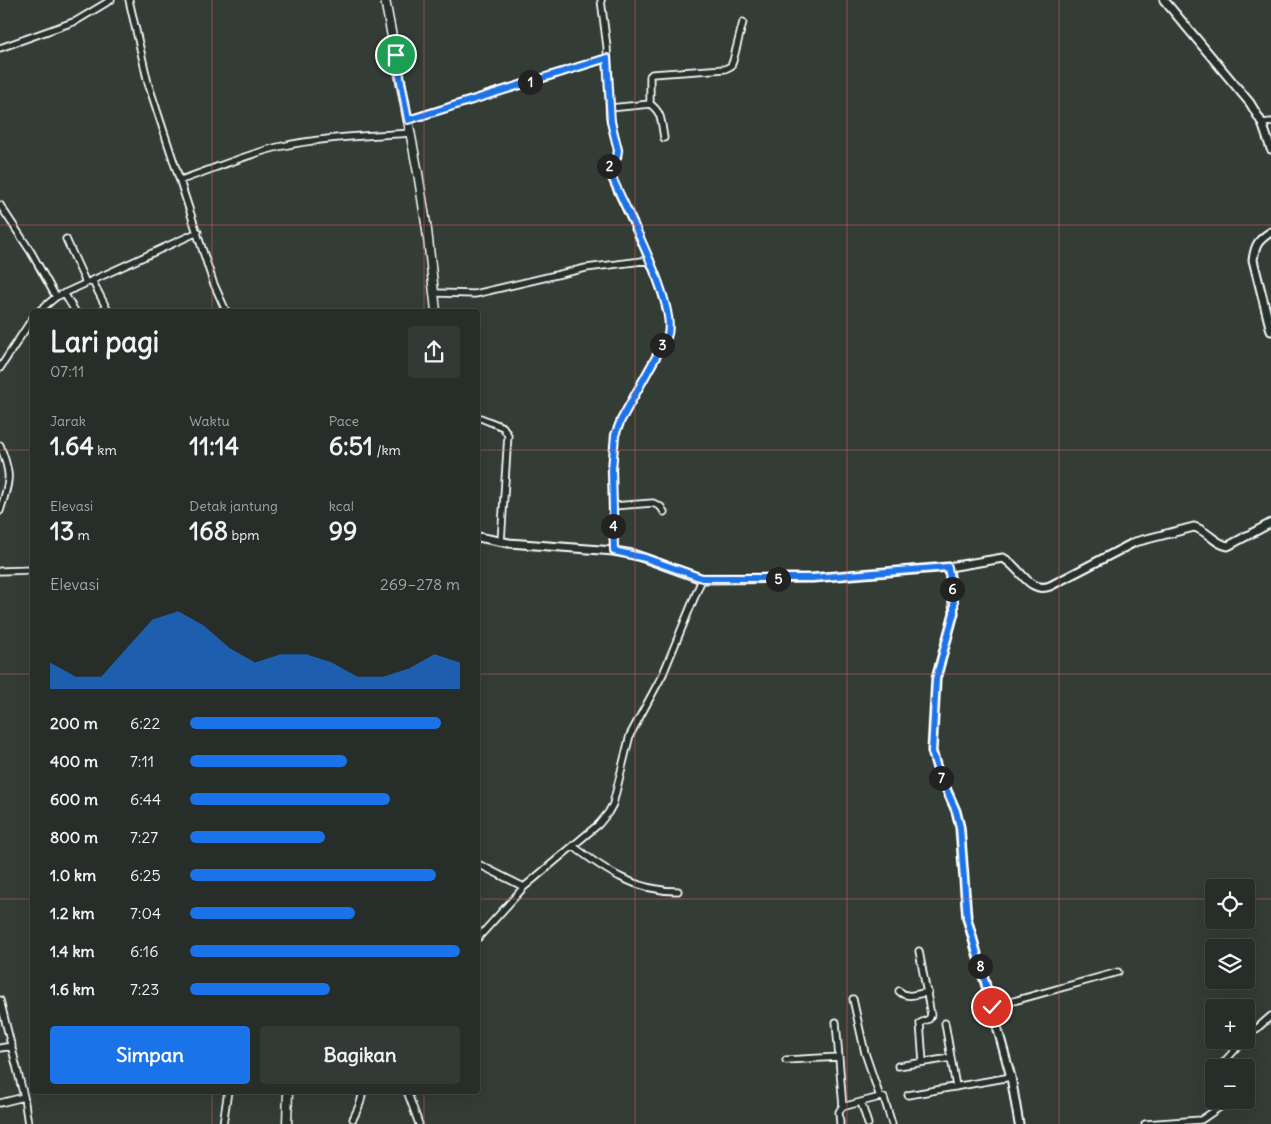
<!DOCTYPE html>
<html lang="id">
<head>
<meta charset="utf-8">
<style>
	:root { --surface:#272d28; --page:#333934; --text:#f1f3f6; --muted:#a4a8a8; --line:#434945; --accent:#1a73e8 }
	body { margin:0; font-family:Delius,sans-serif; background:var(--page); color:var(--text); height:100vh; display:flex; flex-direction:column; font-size:19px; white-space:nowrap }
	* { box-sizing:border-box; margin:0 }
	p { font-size:16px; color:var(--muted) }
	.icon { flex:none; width:28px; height:28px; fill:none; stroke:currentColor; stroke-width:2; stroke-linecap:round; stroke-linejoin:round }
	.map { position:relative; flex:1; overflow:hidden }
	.sheet { position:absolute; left:30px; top:309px; width:450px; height:785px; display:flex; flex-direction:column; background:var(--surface); border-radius:5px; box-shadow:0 5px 20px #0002,0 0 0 1px var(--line) }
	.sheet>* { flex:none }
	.tools { position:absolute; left:1205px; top:879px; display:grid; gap:10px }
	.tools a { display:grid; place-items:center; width:50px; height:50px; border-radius:5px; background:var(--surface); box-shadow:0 5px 20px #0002,0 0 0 1px var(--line); font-size:25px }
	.pin { position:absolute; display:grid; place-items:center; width:42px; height:42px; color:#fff; margin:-21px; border:2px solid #fff; border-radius:50%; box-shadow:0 1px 5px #0007 }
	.km { position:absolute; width:25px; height:25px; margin:-12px; border-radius:50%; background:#222; color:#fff; font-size:14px; line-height:25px; text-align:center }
	.round { display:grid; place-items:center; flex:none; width:52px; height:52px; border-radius:5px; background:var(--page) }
	.headline { display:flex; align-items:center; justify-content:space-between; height:85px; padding:0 20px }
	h1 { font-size:28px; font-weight:800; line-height:38px }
	.figures { display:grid; grid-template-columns:repeat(3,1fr); gap:8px; height:85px; padding:5px 20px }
	.figures div { display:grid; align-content:center }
	.figures b { font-size:25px; font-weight:800 }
	.figures small { font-size:14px; font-weight:400 }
	.figures p { font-size:14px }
	.chart { height:140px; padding:10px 20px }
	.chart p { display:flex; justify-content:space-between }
	.chart svg { width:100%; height:90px; margin-top:5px; fill:var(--accent); opacity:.7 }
	.button { display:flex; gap:10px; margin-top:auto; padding:10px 20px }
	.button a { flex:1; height:58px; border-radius:5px; background:var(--accent); color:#fff; font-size:20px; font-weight:800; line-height:58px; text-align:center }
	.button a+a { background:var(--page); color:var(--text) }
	ul { padding:0 20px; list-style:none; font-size:16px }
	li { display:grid; grid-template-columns:80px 60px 1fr; align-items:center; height:38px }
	li i { height:12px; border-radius:6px; background:var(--accent) }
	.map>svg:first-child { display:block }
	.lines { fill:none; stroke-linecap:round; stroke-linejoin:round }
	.minor-casing { stroke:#fff; stroke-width:9 }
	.tertiary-casing { stroke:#fff; stroke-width:11 }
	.secondary-casing { stroke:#fff; stroke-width:11 }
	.minor { stroke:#26332d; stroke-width:5.5 }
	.tertiary { stroke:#26332d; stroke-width:7 }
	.secondary { stroke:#26332d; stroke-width:8 }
	.route-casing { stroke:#fff; stroke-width:10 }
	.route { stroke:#1a73e8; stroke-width:6 }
	.grid { fill:none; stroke:#e05e5e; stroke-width:1; stroke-opacity:0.55 }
</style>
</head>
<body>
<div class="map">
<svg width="1271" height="1124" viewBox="0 0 1271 1124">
	<rect width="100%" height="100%" fill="#343c36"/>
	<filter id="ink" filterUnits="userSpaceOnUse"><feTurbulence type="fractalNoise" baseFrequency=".02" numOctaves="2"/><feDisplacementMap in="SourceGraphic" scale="10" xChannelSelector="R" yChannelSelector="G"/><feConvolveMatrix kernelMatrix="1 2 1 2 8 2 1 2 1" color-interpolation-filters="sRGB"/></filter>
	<g filter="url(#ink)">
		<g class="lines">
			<g class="minor-casing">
				<path id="minor" d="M129 0 148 83 213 282 226 311
					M601 0 607 47 610 117 618 150 617 157 608 169C620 202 680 307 667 337L621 420 615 435 612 469 614 551
					M0 48 76 21 111 0
					M650 104C663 113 661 123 664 138
					M610 108 650 104V76L652 74 725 69 731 66 733 61 743 22
					M408 120 607 58
					M1262 123 1271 122
					M181 180C213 169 245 155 278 147 322 137 366 136 411 133
					M0 205 31 252 56 297
					M66 239 86 283
					M92 280 108 311
					M64 293 75 311
					M435 293 475 294 586 268 650 260
					M39 311 56 297 198 232
					M0 368 32 319
					M478 417 503 427 508 435 501 542
					M0 445C12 477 10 479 0 511
					M613 506 653 503 661 507 664 512
					M0 571 32 570
					M573 846C606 871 635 891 678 891
					M478 864 524 887
					M478 938 524 887 599 824 608 813 613 804 630 735 663 674 702 579
					M919 951 931 1015 929 1019 920 1023 923 1062
					M899 991C907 999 917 994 928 992
					M853 999 865 1053 880 1097 884 1098 892 1124
					M0 1000 24 1097 28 1124
					M992 1007 1118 972
					M836 1022 843 1107
					M945 1023 956 1087
					M1246 1038 1271 1016
					M0 1048 12 1046
					M786 1060 839 1057
					M898 1066 951 1058
					M1224 1068V1062L1244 1040
					M407 1091 419 1124
					M908 1095 1011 1077
					M861 1102 868 1124
					M0 1103 24 1097
					M353 1119C357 1110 363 1101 362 1091
					M223 1124 228 1091
					M840 1124 839 1112 842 1107 880 1097
					M1145 1124 1201 1120 1220 1107 1226 1100"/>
			</g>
			<g class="tertiary-casing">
				<path id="tertiary" d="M1164 0 1250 103 1262 123 1271 149
					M1271 232C1258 240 1255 245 1253 260L1271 331
					M478 537 509 543 614 551 633 554 702 579 812 578 949 567 1003 558C1020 566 1028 594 1050 586L1135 542 1194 527C1207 530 1216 545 1228 546L1271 523
					M949 567 954 613 936 679 932 751 937 768 956 811 960 827 967 918 1011 1077 1019 1124"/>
			</g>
			<g class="secondary-casing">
				<path id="secondary" d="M385 0 418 173 427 230 436 311
					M287 1124 288 1091"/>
			</g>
			<use href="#minor" class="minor"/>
			<use href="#tertiary" class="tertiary"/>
			<use href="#secondary" class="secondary"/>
		</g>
	</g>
	<g class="lines" filter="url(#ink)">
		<g class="route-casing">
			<path id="route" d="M396 55 408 120 607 58 611 122 618 150 617 157 608 168C621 201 680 308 667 337L621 420 615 435 612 469 614 551 645 558 702 578H812L948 567 954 603V613L936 679 932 752 937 768 956 811 960 827 967 918 992 1007"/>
		</g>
		<use href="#route" class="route"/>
	</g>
	<path class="grid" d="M212 0V311M424 0V311M635 0V1124M847 0V1124M1059 0V1124M0 225H1271M0 450H32M478 450H1271M0 674H32M478 674H1271M0 899H32M478 899H1214M1246 899H1271M212 1091V1124M424 1091V1124"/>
</svg>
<div class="tools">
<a><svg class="icon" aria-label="locate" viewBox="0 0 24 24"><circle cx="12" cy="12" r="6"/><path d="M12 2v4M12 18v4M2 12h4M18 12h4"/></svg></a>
<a><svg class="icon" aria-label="layers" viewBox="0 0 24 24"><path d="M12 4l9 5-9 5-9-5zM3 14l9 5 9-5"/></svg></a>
<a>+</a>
<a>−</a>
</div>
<div class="pin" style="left:396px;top:55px;background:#1e9e55"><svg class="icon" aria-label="arrive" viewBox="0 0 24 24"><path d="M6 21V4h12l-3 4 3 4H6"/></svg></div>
<div class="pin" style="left:992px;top:1007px;background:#d93025"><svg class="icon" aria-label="check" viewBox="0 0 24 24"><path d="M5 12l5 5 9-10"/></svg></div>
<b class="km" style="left:530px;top:82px">1</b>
<b class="km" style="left:609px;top:166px">2</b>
<b class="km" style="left:662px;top:345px">3</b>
<b class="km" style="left:613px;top:526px">4</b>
<b class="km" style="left:778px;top:579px">5</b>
<b class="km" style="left:952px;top:589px">6</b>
<b class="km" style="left:941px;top:778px">7</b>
<b class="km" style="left:980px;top:966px">8</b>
<section class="sheet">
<div class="headline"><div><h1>Lari pagi</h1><p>07:11</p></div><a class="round"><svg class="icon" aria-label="share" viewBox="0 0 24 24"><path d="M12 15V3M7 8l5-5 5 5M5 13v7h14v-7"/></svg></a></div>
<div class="figures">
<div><p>Jarak</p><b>1.64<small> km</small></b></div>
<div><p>Waktu</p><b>11:14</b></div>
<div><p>Pace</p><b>6:51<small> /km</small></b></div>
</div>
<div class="figures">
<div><p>Elevasi</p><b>13<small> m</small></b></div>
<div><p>Detak jantung</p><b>168<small> bpm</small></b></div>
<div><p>kcal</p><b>99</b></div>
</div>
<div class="chart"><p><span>Elevasi</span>269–278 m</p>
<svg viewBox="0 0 160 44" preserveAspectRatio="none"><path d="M0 44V31L10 38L20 38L30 24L40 10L50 6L60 13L70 24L80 31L90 27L100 27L110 31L120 38L130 38L140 34L150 27L160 31V44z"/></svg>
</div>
<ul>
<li><b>200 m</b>6:22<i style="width:93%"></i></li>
<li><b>400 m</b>7:11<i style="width:58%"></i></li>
<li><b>600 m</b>6:44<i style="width:74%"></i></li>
<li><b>800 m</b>7:27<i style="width:50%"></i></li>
<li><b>1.0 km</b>6:25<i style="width:91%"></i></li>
<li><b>1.2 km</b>7:04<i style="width:61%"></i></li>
<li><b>1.4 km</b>6:16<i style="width:100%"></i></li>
<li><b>1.6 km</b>7:23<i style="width:52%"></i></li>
</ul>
<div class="button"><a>Simpan</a><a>Bagikan</a></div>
</section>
</div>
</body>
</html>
